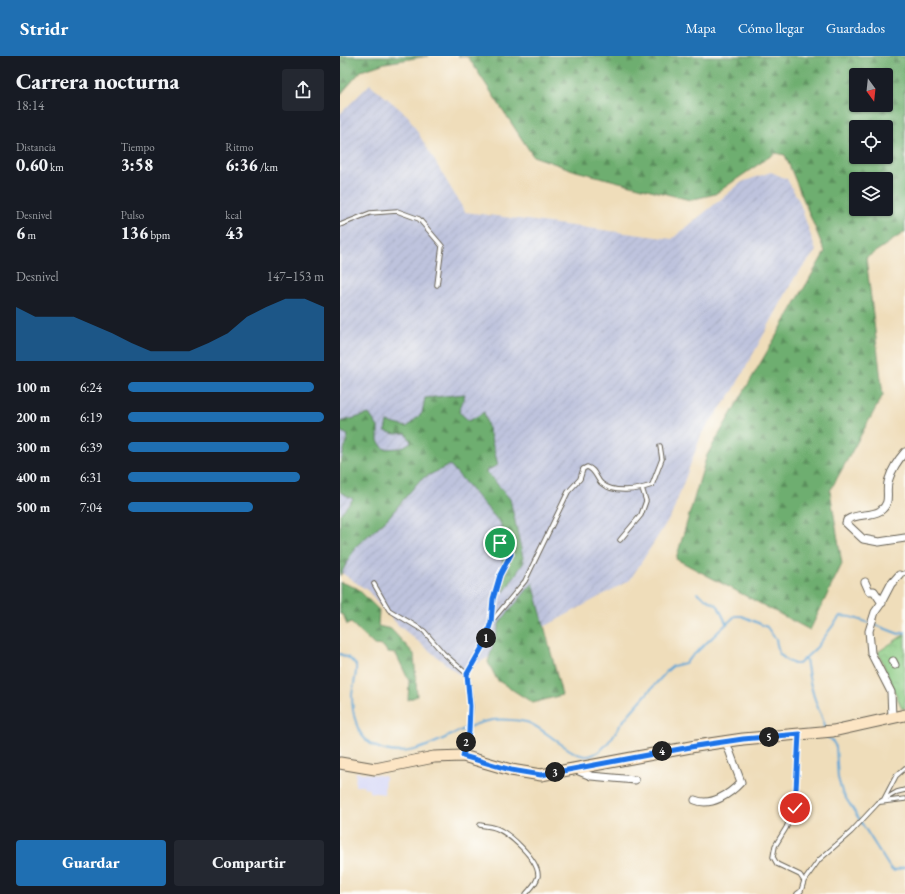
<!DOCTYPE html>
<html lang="es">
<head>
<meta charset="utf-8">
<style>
	:root { --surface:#171b24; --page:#242831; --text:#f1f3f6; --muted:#9ea1a6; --accent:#1f6fb2 }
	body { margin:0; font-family:"EB Garamond",serif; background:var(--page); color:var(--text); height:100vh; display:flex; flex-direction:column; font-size:15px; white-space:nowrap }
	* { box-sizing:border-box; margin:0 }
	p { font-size:13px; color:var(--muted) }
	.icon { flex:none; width:22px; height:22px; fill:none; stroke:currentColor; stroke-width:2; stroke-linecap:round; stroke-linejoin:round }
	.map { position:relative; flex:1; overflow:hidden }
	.panel { display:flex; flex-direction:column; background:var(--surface); width:340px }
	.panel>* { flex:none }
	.needle { width:26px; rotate:165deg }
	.fabs { position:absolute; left:509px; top:12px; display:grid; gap:8px }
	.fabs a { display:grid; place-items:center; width:44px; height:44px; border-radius:4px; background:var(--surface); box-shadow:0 1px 3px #0004; font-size:20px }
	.pin { position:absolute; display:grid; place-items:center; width:34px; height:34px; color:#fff; margin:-17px; border:2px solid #fff; border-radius:50%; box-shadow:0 1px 4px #0007 }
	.km { position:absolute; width:20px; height:20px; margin:-10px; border-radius:50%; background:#222; color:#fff; font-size:11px; line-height:20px; text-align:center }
	.round { display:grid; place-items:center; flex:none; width:42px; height:42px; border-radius:4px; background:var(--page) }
	.head { display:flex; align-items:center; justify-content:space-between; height:68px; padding:0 16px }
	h1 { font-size:22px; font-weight:800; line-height:30px }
	.metrics { display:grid; grid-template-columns:repeat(3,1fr); gap:6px; height:68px; padding:4px 16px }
	.metrics div { display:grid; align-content:center }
	.metrics b { font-size:17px; font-weight:800 }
	.metrics small { font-size:11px; font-weight:400 }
	.metrics p { font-size:11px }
	.chart { height:112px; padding:8px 16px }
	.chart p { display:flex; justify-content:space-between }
	.chart svg { width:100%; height:72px; margin-top:4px; fill:var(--accent); opacity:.7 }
	.action { display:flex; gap:8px; margin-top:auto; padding:8px 16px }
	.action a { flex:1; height:46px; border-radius:4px; background:var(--accent); color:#fff; font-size:16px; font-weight:800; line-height:46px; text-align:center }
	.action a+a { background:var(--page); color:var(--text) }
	ul { padding:0 16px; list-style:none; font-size:13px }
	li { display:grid; grid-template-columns:64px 48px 1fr; align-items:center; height:30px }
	li i { height:10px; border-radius:5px; background:var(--accent) }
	header { display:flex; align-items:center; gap:24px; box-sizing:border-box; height:56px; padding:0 20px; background:var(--accent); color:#fff }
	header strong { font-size:19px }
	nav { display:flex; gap:22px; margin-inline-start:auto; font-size:14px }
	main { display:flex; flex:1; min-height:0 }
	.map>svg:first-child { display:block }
	.built { fill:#d6d8f8 }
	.industrial { fill:url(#industrial-furrows) }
	.forest { fill:url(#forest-firs); stroke:#456546; fill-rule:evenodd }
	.park { fill:url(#park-crowns); stroke:#52734f }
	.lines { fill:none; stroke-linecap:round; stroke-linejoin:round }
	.stream { stroke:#5fa5d5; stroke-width:2 }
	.lane-casing { stroke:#666053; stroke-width:5.5 }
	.street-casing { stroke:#666053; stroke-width:9 }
	.secondary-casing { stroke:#666053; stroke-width:13 }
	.lane { stroke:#fff; stroke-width:3.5 }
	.street { stroke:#fff; stroke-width:7 }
	.secondary { stroke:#fce5c4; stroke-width:11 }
	.route-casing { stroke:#fff; stroke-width:8 }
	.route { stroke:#1a73e8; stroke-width:5 }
</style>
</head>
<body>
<header>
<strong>Stridr</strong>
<nav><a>Mapa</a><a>Cómo llegar</a><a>Guardados</a></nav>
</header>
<main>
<section class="panel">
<div class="head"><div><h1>Carrera nocturna</h1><p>18:14</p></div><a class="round"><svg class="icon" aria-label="share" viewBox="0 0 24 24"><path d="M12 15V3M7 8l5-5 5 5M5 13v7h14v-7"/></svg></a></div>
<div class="metrics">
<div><p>Distancia</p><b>0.60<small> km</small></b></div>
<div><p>Tiempo</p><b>3:58</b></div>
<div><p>Ritmo</p><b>6:36<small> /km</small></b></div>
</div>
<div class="metrics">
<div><p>Desnivel</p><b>6<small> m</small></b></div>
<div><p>Pulso</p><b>136<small> bpm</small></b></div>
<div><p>kcal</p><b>43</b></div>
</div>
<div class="chart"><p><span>Desnivel</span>147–153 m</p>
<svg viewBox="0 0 160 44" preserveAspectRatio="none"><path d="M0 44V11L10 17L20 17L30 17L40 22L50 27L60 33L70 38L80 38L90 38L100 33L110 27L120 17L130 11L140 6L150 6L160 11V44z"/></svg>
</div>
<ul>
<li><b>100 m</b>6:24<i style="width:95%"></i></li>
<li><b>200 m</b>6:19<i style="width:100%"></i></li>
<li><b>300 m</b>6:39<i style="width:82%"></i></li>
<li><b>400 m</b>6:31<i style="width:88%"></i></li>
<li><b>500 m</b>7:04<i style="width:64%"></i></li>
</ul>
<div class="action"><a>Guardar</a><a>Compartir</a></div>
</section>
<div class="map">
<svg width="565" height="838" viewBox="0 0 565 838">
	<defs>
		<pattern id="industrial-furrows" width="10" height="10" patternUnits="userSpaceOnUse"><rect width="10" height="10" fill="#bec3dd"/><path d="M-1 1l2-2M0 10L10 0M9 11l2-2" fill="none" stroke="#a3a7bd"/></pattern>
		<pattern id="forest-firs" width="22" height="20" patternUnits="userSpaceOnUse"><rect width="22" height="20" fill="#6eae70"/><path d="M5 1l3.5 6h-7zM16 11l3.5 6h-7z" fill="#5a8d5b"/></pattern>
		<pattern id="park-crowns" width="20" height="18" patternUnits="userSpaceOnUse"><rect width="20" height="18" fill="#89ca82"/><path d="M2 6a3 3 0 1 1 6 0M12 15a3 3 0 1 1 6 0" fill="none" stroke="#76ad70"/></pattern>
	</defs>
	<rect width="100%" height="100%" fill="#fdfcf7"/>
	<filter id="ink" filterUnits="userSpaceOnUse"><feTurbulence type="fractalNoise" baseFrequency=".025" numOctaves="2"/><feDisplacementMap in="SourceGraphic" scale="8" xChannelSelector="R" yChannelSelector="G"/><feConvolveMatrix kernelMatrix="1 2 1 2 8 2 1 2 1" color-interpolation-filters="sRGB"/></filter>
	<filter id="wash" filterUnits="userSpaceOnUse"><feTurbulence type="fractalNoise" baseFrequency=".012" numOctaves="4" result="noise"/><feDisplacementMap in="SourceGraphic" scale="16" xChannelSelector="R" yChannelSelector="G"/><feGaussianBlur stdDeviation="0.9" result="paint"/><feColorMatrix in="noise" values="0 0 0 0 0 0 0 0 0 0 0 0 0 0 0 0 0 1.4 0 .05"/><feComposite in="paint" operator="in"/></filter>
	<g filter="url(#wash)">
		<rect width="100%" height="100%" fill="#efddba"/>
		<path class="built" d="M16 716 45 720 44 738 29 736V733L24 732 22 729V730H15Z"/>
		<path class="industrial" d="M30 28 68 60 125 156 332 183 402 126 431 116 447 123 459 145 476 195 455 221 393 335 362 377 332 458 290 524 118 618 58 569 27 534 0 516V58Z"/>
		<path class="forest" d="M0 0H88L45 7 21 15 0 39Z
			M118 0H565V176L526 202 543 339 490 435 502 508 470 574 336 503 367 399 485 196 445 99 435 97 375 138 350 144 236 115 193 100 128 1ZM516 19H546V49H516ZM516 71H546V101H516ZM516 123H546V153H516Z
			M125 338 119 356 129 365 144 356 158 409 146 415 170 443 184 506 164 536 161 468 110 409 81 423 47 463 15 491 0 520V458L13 443 0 436V410L8 379 0 375V366L29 358 38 371V385L44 393 61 392 71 386 66 377 55 378 45 375 47 366 67 371 82 357 85 342Z
			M0 526 17 532 39 554 38 570 51 573 74 598 77 640 68 644 69 625 56 598 48 597 43 590 34 589 10 566 7 569 3 559 0 558Z
			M193 527 222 639 193 647 157 624 148 606 160 566Z"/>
		<path class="park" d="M565 578V652L562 653 538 596Z"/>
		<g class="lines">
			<path class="stream" d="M357 537 378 550 386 567
				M533 568 559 578 565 576
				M0 598 9 602 16 609C17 620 13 629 12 639 12 648 13 658 16 666 19 678 26 687 39 692 79 708 113 670 153 664 162 663 177 664 186 666 204 670 235 707 252 699 269 692 276 673 288 659 301 644 315 629 328 614L333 610 345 607 395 560H402L427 571 436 584 439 597 446 604 454 608H459L477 591 500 560 511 561 529 567
				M466 603C468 618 471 634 477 649 480 659 484 660 484 672
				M485 680 492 684 496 691 498 722 502 736 550 812 553 815 565 811"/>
		</g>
	</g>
	<g filter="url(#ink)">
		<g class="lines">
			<g class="lane-casing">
				<path id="lane" d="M0 169 30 157 57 155 79 163 102 190 97 229
					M280 484 301 459 306 445 302 432
					M559 519 565 517
					M34 528 49 554 84 575 103 597 127 618
					M151 566 185 525 228 436 240 423 243 413 247 411C255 413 256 422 261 427 273 438 298 434 312 429L322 403 320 390
					M123 699 129 676 131 650 127 618 144 588 151 566 153 543 161 519 171 499 168 486 160 487
					M544 743 556 720 565 712
					M541 746 565 743
					M140 769C144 770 148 770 152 771 167 774 199 804 198 820 197 827 190 833 186 838
					M464 825 479 804 511 776 538 747 557 736 565 734
					M457 838 461 835 464 825 460 819 437 808 433 801 435 790 446 772 455 752 459 680"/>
			</g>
			<g class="street-casing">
				<path id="street" d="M565 396C558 404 552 413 549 423 544 435 553 446 540 455 530 461 517 457 507 464L506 467 523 483 539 486 565 482
					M525 526 529 535H534L542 547
					M553 605 555 609
					M552 661 551 636 531 597 529 575 535 556 540 549 551 528 559 519
					M234 713 251 720 295 724
					M355 744C371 751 390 738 401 726L386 686"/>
			</g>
			<g class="secondary-casing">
				<path id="secondary" d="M0 707 35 713 94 701 123 700 171 714 201 719 356 690 403 683 493 675 565 659"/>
			</g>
			<use href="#lane" class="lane"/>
			<use href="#street" class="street"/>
			<use href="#secondary" class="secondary"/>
		</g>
	</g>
	<g class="lines" filter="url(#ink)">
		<g class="route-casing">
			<path id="route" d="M160 487 168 486 171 498 160 519 153 543 151 566 144 588 127 618 130 650 129 676 123 700 171 714 201 719 356 690 403 683 459 678 455 752"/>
		</g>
		<use href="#route" class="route"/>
	</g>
</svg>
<div class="fabs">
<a><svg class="needle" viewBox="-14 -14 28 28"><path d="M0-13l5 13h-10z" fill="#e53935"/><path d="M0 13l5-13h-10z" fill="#9ea1a6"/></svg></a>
<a><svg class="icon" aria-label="locate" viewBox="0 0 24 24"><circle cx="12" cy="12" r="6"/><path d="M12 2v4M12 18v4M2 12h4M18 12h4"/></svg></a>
<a><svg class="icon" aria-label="layers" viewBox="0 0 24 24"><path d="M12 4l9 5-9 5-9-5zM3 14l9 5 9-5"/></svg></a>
</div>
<div class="pin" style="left:160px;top:487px;background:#1e9e55"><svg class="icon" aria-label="arrive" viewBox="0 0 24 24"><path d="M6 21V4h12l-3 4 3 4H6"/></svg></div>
<div class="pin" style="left:455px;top:752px;background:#d93025"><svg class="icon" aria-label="check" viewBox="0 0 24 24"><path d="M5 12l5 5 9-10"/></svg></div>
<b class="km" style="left:146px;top:582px">1</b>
<b class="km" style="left:126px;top:686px">2</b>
<b class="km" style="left:215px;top:716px">3</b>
<b class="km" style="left:322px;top:695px">4</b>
<b class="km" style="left:429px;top:681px">5</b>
</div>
</main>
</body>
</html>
